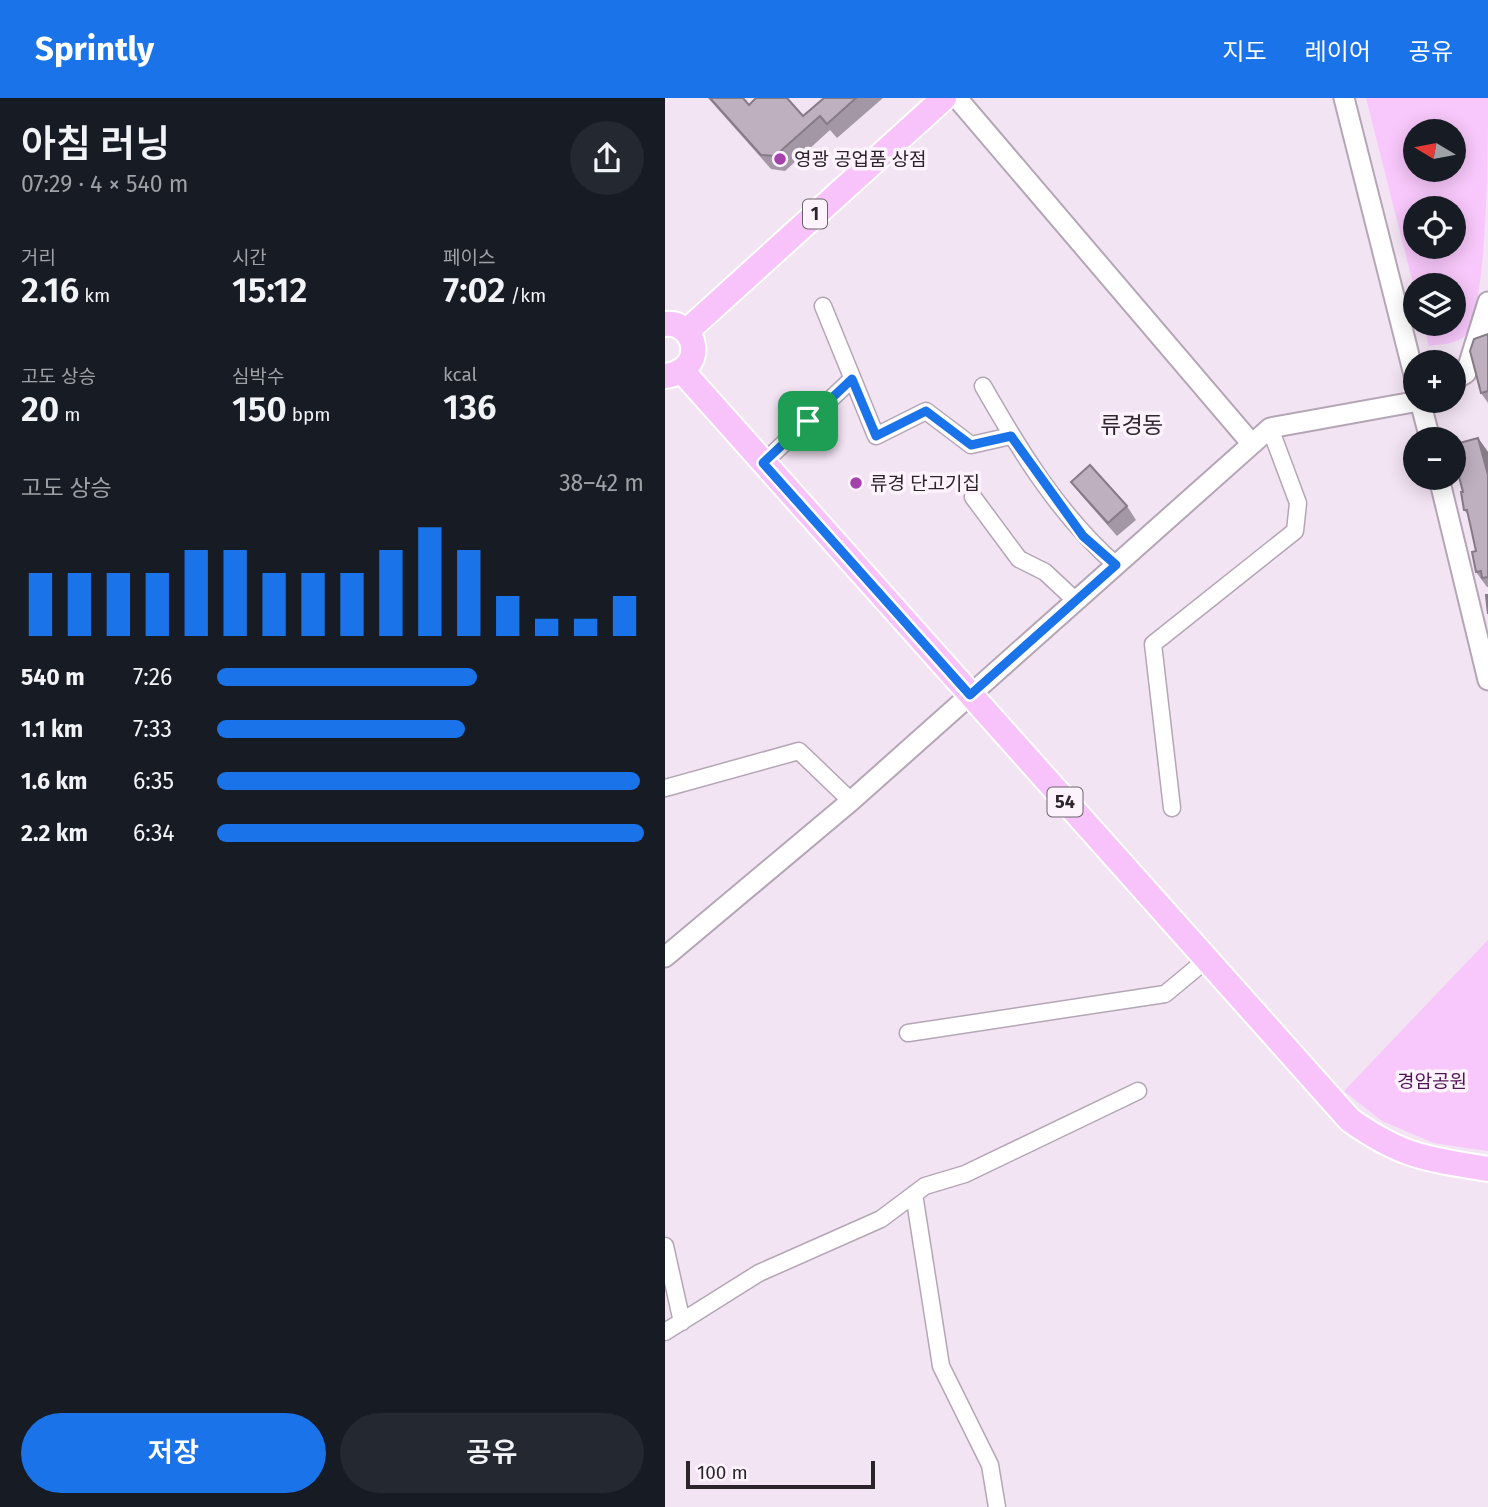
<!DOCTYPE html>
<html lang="ko">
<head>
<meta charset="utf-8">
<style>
	:root { --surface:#171b24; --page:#242831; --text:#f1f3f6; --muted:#9ea1a6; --accent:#1a73e8 }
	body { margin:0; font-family:"Fira Sans","Noto Sans KR",sans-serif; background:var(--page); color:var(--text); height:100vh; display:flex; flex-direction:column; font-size:26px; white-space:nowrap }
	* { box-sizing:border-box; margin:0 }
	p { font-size:23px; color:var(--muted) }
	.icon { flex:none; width:38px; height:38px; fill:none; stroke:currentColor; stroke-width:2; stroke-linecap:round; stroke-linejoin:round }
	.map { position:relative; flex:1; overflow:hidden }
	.details { display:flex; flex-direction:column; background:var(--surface); width:665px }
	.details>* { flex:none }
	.needle { width:46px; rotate:280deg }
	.fabs { position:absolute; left:738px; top:21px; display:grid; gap:14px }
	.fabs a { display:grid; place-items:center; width:63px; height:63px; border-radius:50%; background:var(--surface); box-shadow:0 4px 18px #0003; font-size:35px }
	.scale { position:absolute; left:21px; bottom:18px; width:189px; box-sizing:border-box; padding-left:7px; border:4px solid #2b252b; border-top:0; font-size:19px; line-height:24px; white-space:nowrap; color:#2b252b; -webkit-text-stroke:5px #fdf3fd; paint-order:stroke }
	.pin { position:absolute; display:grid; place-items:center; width:60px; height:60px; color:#fff; margin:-30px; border-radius:14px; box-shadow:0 4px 10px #0006 }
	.round { display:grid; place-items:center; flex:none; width:74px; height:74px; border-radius:37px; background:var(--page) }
	.overview { display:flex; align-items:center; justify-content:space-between; height:119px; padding:0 21px }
	h1 { font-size:38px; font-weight:600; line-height:52px }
	.metrics { display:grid; grid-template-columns:repeat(3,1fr); gap:10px; height:119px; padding:7px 21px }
	.metrics div { display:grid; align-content:center }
	.metrics b { font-size:35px; font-weight:600 }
	.metrics small { font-size:19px; font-weight:400 }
	.metrics p { font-size:19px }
	.chart { height:196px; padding:14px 21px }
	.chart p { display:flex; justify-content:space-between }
	.chart svg { width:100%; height:126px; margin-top:7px; stroke:var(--accent); stroke-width:6 }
	.primary-button { display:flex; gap:14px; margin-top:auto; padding:14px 21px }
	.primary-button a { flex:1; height:80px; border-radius:42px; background:var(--accent); color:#fff; font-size:28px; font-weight:600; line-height:80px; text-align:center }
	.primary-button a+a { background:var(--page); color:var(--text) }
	ul { padding:0 21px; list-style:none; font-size:23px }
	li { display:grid; grid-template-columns:112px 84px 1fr; align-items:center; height:52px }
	li i { height:18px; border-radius:9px; background:var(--accent) }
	header { display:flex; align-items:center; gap:42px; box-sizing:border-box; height:98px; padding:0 35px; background:var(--accent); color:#fff }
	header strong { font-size:33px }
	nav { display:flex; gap:38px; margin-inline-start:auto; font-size:24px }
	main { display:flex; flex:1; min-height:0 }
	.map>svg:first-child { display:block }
	.park { fill:#f8c7fb; fill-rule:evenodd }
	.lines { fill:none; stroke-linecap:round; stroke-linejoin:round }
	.minor-casing { stroke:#b4a6b5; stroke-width:19 }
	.tertiary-casing { stroke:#b4a6b5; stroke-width:23 }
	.primary-casing { stroke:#fff; stroke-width:28 }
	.minor { stroke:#fff; stroke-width:16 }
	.tertiary { stroke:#fff; stroke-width:19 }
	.primary { stroke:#f7c3fa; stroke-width:24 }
	.wall { fill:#a497a5 }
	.shaded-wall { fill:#867b86 }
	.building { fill:#bfb0c0; stroke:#867b86; stroke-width:2 }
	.route-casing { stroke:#fff; stroke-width:14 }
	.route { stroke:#1a73e8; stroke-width:9 }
	.poi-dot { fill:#a242aa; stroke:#fdf3fd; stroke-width:2.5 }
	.labels { text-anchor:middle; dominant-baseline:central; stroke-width:7; stroke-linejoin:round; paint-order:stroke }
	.shield { fill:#fdf3fd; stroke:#6a636a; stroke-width:2 }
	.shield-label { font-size:18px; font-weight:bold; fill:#2b252b }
	.poi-label { font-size:19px; fill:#2b252b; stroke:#fdf3fd; text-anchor:start }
	.park-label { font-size:19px; fill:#521458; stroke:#fdf3fd }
	.quarter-label { font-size:23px; fill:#302531; stroke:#fdf3fd }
</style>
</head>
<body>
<header>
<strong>Sprintly</strong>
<nav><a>지도</a><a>레이어</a><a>공유</a></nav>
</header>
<main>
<section class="details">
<div class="overview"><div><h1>아침 러닝</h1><p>07:29 · 4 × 540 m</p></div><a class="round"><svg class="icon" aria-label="share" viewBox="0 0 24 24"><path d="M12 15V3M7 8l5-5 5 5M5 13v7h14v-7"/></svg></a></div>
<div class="metrics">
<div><p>거리</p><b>2.16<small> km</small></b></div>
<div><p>시간</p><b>15:12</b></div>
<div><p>페이스</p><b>7:02<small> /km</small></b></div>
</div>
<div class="metrics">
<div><p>고도 상승</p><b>20<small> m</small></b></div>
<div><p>심박수</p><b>150<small> bpm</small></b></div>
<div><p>kcal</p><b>136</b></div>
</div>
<div class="chart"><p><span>고도 상승</span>38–42 m</p>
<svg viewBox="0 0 160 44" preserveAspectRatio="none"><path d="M5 44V22M15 44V22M25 44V22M35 44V22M45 44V14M55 44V14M65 44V22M75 44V22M85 44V22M95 44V14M105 44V6M115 44V14M125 44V30M135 44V38M145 44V38M155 44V30"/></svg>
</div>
<ul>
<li><b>540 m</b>7:26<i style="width:61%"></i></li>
<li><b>1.1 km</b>7:33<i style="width:58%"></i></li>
<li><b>1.6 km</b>6:35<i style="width:99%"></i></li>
<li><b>2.2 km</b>6:34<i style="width:100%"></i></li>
</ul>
<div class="primary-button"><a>저장</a><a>공유</a></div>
</section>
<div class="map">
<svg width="823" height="1409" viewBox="0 0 823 1409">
	<rect width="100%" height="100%" fill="#f3e4f4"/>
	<path class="park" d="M701 0H823C823 48 823 209 800 238 789 247 776 246 764 248L758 226H789V187H751V197ZM751 33H789V72H751ZM751 110H789V149H751Z
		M823 842V1053L769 1045 717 1023 679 993Z"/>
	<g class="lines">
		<g class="minor-casing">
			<path id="minor" d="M158 208 211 338 261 313 306 347 346 338
				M318 288C355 353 394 417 451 467
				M98 365 187 281
				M308 399 354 461 380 474 411 503
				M0 690 134 653 186 703
				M507 710 488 546 630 433 633 405 605 330
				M243 935 500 896 541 862
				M249 1096 276 1268 325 1367 332 1409
				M0 1148 17 1224
				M0 1234 94 1175 216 1121 260 1088 300 1076 473 993"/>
		</g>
		<g class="tertiary-casing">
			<path id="tertiary" d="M292 0 587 346
				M679 0 751 285
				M789 282 801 275 823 204
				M755 303 765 341
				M774 380 823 582
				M0 859 186 703 605 330 754 303"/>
		</g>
		<g class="primary-casing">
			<path id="primary" d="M0 226C31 222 44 272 0 278
				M22 233 279 0
				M18 274 685 1022C737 1059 762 1061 823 1071"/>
		</g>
		<use href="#minor" class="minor"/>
		<use href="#tertiary" class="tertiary"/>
		<use href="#primary" class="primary"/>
	</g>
	<path class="wall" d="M43 0H78L84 7 138 18 159 0H218L172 40 165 32 120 73 106 71Z
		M823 236V305L816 295Z
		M813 340 823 354V489H822L811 474V453L804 418 799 412 798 394 793 353Z
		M406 384 462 408 471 422 452 438 416 397Z"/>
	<path class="shaded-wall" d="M813 340 823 354V377Z"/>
	<path class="building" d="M45 0H78L84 7 91 0H122L138 18 159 0H191L162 26 155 18 110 58 96 57Z
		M823 236V293L816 295 805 253 809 241Z
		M813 340 823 377V479L817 480 816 473 811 474 807 454 811 453 802 412H799L796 394H798L789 360V354L793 353 791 346Z
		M425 367 462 408 443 425 406 384Z
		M821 497H823V516Z"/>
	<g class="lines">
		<g class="route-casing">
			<path id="route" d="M187 281 211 338 261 313 306 347 346 338 418 438 451 467 305 597 98 365Z"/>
		</g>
		<use href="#route" class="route"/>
	</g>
	<g class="poi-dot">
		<circle cx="115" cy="61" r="7"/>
		<circle cx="191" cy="385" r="7"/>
	</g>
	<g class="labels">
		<g class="shield">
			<rect x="138" y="101.5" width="24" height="29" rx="5"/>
			<rect x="382.5" y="689.5" width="35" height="29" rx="5"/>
		</g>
		<g class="shield-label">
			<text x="150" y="116">1</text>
			<text x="400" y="704">54</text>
		</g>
		<g class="poi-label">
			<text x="129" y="61">영광 공업품 상점</text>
			<text x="205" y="385">류경 단고기집</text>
		</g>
		<g class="park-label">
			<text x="767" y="983">경암공원</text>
		</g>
		<g class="quarter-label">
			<text x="467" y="327">류경동</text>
		</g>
	</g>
</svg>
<div class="fabs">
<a><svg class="needle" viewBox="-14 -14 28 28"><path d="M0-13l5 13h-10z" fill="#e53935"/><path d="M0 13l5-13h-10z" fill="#9ea1a6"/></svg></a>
<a><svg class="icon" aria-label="locate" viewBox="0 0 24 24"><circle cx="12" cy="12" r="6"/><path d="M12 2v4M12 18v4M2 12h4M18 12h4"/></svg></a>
<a><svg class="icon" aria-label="layers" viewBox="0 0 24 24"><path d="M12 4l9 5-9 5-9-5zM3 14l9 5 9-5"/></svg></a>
<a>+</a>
<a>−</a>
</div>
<div class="scale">100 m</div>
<div class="pin" style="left:143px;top:323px;background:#1e9e55"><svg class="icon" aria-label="arrive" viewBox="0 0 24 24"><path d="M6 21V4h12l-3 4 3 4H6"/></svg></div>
</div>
</main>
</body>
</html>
